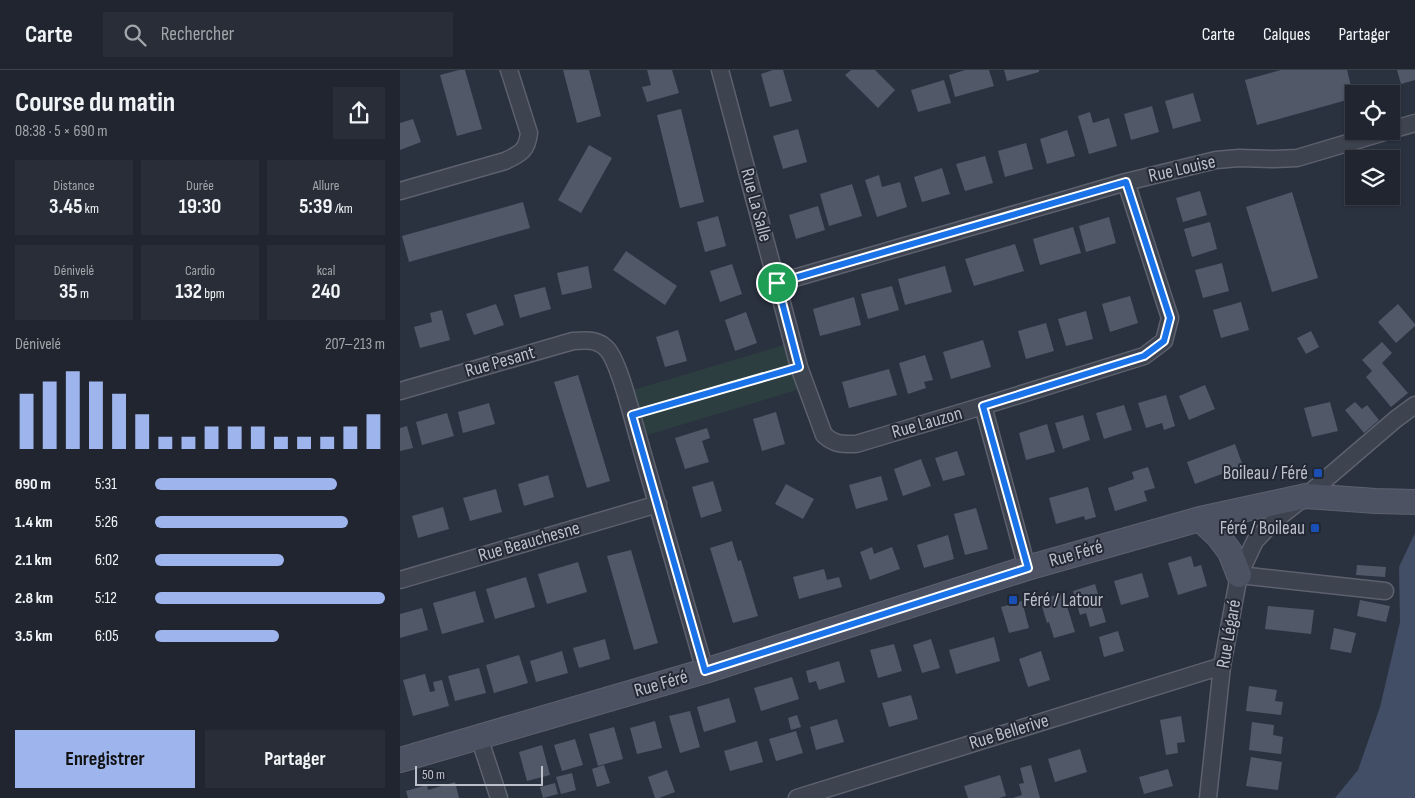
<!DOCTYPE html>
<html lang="fr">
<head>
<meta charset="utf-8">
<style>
	:root { --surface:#20252f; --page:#282d37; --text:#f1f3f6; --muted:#a2a5aa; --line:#3d424b; --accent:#9db4ec }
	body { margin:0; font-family:"Sofia Sans Condensed",sans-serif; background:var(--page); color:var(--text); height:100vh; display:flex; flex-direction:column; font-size:19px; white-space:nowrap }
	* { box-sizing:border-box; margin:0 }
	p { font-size:16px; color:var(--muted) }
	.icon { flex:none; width:28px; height:28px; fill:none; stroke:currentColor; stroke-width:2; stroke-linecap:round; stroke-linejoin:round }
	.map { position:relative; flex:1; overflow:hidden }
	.details { display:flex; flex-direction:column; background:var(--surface); width:400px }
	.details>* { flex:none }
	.tools { position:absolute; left:945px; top:15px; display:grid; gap:10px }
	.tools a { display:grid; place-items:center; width:55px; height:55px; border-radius:0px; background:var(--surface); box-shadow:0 1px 4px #0004,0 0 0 1px var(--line); font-size:25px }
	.scale { position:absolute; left:15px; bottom:12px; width:128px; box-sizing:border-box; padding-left:5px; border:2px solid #bbbfca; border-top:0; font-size:14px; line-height:18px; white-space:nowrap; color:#bbbfca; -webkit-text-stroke:4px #232835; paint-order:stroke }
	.pin { position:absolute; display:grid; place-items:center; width:42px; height:42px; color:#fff; margin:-21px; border:2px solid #fff; border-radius:50%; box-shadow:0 1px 5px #0007 }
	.round { display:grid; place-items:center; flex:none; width:52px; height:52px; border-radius:0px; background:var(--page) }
	.headline { display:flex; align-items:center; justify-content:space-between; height:85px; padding:0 15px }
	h1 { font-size:28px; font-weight:700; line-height:38px }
	.metrics { display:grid; grid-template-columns:repeat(3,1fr); gap:8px; height:85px; padding:5px 15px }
	.metrics div { display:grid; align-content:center; border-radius:0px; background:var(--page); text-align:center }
	.metrics b { font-size:21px; font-weight:700 }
	.metrics small { font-size:14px; font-weight:400 }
	.metrics p { font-size:14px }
	.chart { height:140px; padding:10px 15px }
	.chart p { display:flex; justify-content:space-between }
	.chart svg { width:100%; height:90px; margin-top:5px; stroke:var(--accent); stroke-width:6 }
	.cta { display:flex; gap:10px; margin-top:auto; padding:10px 15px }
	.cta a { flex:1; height:58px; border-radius:0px; background:var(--accent); color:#111; font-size:20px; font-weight:700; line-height:58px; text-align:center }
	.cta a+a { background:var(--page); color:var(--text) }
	ul { padding:0 15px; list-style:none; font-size:16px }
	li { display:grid; grid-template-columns:80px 60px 1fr; align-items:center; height:38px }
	li i { height:12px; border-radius:6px; background:var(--accent) }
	header { display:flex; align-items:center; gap:30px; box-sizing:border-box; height:70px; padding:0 25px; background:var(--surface); border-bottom:1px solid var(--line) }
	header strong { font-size:24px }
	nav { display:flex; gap:28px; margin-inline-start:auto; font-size:18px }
	.search { width:350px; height:45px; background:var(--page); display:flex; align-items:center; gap:12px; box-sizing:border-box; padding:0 18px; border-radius:0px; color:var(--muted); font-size:19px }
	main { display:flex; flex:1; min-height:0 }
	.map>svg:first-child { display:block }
	.green { fill:#2d3e41 }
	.water { fill:#424d66 }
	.building { fill:#515868 }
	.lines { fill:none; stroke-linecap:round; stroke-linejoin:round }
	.street-casing { stroke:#5c616d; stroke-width:19 }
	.secondary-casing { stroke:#5c616d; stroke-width:26 }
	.path { stroke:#4c5b5f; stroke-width:3; stroke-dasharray:4 4; stroke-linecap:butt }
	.street { stroke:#3e4350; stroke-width:16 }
	.secondary { stroke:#4c5262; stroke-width:24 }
	.route-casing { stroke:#fff; stroke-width:10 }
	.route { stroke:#1a73e8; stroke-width:6 }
	.transit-dot { fill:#1a4fb4; stroke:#232835; stroke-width:2 }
	.labels { text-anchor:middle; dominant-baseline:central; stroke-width:4; stroke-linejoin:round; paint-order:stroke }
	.street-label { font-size:19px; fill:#bbbfca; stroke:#232835 }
	.poi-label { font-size:19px; fill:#bbbfca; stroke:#232835; text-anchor:end }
</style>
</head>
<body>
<header>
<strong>Carte</strong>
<div class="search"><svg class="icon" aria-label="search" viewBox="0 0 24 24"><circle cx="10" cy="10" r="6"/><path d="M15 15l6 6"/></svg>Rechercher</div>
<nav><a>Carte</a><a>Calques</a><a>Partager</a></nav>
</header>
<main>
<section class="details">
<div class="headline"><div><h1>Course du matin</h1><p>08:38 · 5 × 690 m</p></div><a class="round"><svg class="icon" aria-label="share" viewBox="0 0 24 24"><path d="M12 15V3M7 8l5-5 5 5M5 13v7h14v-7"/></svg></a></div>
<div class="metrics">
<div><p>Distance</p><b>3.45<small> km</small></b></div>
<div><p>Durée</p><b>19:30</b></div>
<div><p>Allure</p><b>5:39<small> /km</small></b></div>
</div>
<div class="metrics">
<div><p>Dénivelé</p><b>35<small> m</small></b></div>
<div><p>Cardio</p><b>132<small> bpm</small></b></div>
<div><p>kcal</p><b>240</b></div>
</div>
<div class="chart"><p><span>Dénivelé</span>207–213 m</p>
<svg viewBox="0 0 160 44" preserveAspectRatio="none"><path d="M5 44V17M15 44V11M25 44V6M35 44V11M45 44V17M55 44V27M65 44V38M75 44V38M85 44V33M95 44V33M105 44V33M115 44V38M125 44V38M135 44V38M145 44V33M155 44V27"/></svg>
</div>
<ul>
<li><b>690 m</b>5:31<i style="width:79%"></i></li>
<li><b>1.4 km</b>5:26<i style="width:84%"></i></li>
<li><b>2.1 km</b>6:02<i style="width:56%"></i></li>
<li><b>2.8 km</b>5:12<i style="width:100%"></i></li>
<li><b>3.5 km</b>6:05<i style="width:54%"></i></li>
</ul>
<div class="cta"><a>Enregistrer</a><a>Partager</a></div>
</section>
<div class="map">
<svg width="1015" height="728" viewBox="0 0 1015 728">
	<rect width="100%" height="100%" fill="#2a313f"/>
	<path class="green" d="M384 275 397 320 247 365 233 320Z"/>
	<path class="water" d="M1015 463V728H935L958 700 980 637 1000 552 999 497Z"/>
	<path class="building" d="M59 0H65L82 59 57 66 40 5Z
		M163 0H189L201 46 177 53Z
		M247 0H272L279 23 247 32 242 17 251 15Z
		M373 0H383L392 31 370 37 361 4Z
		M451 0H475L495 20 478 38 445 5Z
		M565 0H589L594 16 555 27 549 5Z
		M604 0H639V2L607 11Z
		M881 0H947L954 28 857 55 845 10Z
		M997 0H1015V10L1001 14Z
		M544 10 551 33 518 42 511 20Z
		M793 23 801 51 773 59 765 31Z
		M752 36 759 62 731 70 724 44Z
		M281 39 304 132 280 138 257 45Z
		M690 42 693 53 709 48 717 76 689 84 678 46Z
		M13 49 21 72 0 80V53Z
		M398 59 407 92 383 99 373 66Z
		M667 60 675 86 647 94 640 69Z
		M626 73 633 99 605 107 598 81Z
		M189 75 212 88 181 143 158 130Z
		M585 86 593 113 565 121 556 94Z
		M542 98 550 124 522 132 514 107Z
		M479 105 482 117 500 112 507 137 477 147 465 110Z
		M452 114 462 146 429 156 420 124Z
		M800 121 807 145 783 152 776 128Z
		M892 122 918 208 872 222 846 137Z
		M123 132 130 158 9 192 2 166Z
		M418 136 425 160 396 169 389 145Z
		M318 146 326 176 305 182 297 152Z
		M709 147 716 173 686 182 679 156Z
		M810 152 817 179 792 187 784 159Z
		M673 157 681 183 640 195 633 169Z
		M615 174 624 201 574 216 565 189Z
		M226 181 277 216 265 235 213 200Z
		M822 193 829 221 803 228 795 200Z
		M332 194 342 224 320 232 310 201Z
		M188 196 192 218 162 225 157 203Z
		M545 196 552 222 505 235 498 209Z
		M492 216 499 240 468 249 461 224Z
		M145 217 151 239 120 248 114 225Z
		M730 226 738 253 710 262 702 234Z
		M454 227 461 255 420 266 413 239Z
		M841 232 849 260 821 268 813 240Z
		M96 234 104 255 74 265 66 244Z
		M998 234 1015 254V256L996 273 978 252Z
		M42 240 50 270 20 278 14 257 32 252 30 243Z
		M686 241 693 269 666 276 658 249Z
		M346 242 357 273 335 281 325 250Z
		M646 253 654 281 626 289 618 261Z
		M278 260 287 291 265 297 256 267Z
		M911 261 919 277 906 284 897 268Z
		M583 270 591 297 551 309 543 282Z
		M982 272 992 283 982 293 1008 323 991 337 966 307 972 301 962 290Z
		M525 285 533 310 524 312 526 318 508 324 499 293Z
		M489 299 497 325 449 338 442 312Z
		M178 305 210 411 187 418 154 312Z
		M805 315 815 339 789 350 779 326Z
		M766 325 775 356 764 360 762 353 746 358 738 333Z
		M930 332 938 361 912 367 904 338Z
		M955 332 962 339 967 335 979 350 964 363 945 340Z
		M89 333 95 354 63 363 58 342Z
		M724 335 732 360 704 369 696 343Z
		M376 342 385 374 362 381 353 349Z
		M47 343 54 366 22 375 16 352Z
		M683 345 690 370 663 379 655 353Z
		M647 354 655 382 626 390 619 363Z
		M7 356 13 378 0 381V358Z
		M307 358 310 368 302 371 309 392 285 399 275 368Z
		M835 374 843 396 795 414 787 392Z
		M557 381 565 405 543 411 535 388Z
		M521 389 531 416 503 426 494 399Z
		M748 397 755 418 744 421 747 431 715 441 708 418 734 409 732 402Z
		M148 405 154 427 124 436 118 414Z
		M481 406 488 430 456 439 449 415Z
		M313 411 322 441 301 448 292 417Z
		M386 414 414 429 403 449 375 434Z
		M688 417 696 447 685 450 684 446 656 454 649 428Z
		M96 419 102 442 70 451 63 428Z
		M43 437 49 459 18 468 12 446Z
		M576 438 588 479 565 485 554 444Z
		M548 465 554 489 524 498 517 475Z
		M332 471 338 491 341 490 358 546 333 553 310 478Z
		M472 477 474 484 492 477 500 499 470 510 460 482Z
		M231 480 258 573 234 580 207 486Z
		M791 486 794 497 801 495 807 516 778 525 768 493Z
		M178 492 187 522 147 534 138 504Z
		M957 495 986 497 985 507 956 505Z
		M424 499 427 510 439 507 442 517 399 529 393 507Z
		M742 503 749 527 721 535 714 511Z
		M126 507 135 537 95 549 86 519Z
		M695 514 706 552 690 557 686 543 680 545 673 521Z
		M75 521 84 552 42 564 33 533Z
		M663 523 675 562 654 568 649 552 647 553 640 530Z
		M960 530 990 536 986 552 957 546Z
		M622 531 629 558 609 563 601 537Z
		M868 536 914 540 911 564 865 559Z
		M22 538 28 560 0 568V544Z
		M934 558 956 563 951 583 930 579Z
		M718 561 724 581 704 587 699 567Z
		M594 567 600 591 556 604 549 580Z
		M205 569 210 589 179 598 173 578Z
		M531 569 540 598 522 603 513 575Z
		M494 574 502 601 478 608 470 580Z
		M162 581 168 603 136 612 130 591Z
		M641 581 650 610 628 617 619 589Z
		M119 585 128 613 94 623 86 595Z
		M439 591 445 612 419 620 416 611 409 613 406 601Z
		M79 598 86 623 55 631 48 606Z
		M25 604 30 622 35 621 33 612 42 610 49 636 13 646 3 610Z
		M392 607 399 629 361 641 354 618Z
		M849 616 877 620 875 631 883 632 881 645 846 641Z
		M511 625 518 649 489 657 482 633Z
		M329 628 336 652 304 662 297 637Z
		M290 641 300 677 280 683 269 646Z
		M397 645 401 657 391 660 388 648Z
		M781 646 785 672 777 673 778 683 766 685 760 650Z
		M437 649 444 672 416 680 410 657Z
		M255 651 262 678 237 684 230 658Z
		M852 652 874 655 873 665 883 667 881 684 849 680Z
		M214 657 223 689 198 696 189 664Z
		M396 661 403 683 376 691 369 669Z
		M175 669 183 695 162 701 154 675Z
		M357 671 363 692 330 701 324 681Z
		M142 675 150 705 127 711 119 682Z
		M680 679 687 702 655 712 648 689Z
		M851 687 882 692 878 720 846 716Z
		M204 695 210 713 197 717 192 699Z
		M631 695 640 728H613L622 725 619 714 624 713 620 698Z
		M768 699 773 716 744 724 739 707Z
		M267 700 275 722 259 728H255L248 707Z
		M172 703 176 720 161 724 156 707Z
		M600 705 606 726 599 728H568L564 716Z
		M55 712 59 728H8L6 721 27 715 28 720Z
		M155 713 158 724 143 728 140 717Z"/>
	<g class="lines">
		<g class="street-casing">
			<path id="street" d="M320 0 399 297 424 365C435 375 443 374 456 374L583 336 744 286 764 271 770 248 726 112
				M991 60 1015 53
				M0 121 105 91C120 84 127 81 129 63L109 0
				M377 213 726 112 816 90 839 88 874 89 897 88 988 61
				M0 321 173 271C185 270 197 269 206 278 219 290 232 347 238 367 261 445 283 523 305 601
				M583 336 627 498
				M839 505 985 521
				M0 510 258 434
				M79 667 99 728
				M397 728 822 596
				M808 728 822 596 839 505 855 471 874 451 906 426 996 349 1015 335"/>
		</g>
		<g class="secondary-casing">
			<path id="secondary" d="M800 449 818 466 830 482 839 505
				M0 690 305 601 627 498 800 449 906 426 976 431 1015 432"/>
		</g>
		<path class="path" d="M246 341 384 301"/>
		<use href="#street" class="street"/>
		<use href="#secondary" class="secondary"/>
	</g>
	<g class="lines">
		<g class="route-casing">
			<path id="route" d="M726 112 770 248 764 271 744 286 583 336 628 498 305 601 232 345 399 297 377 213Z"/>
		</g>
		<use href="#route" class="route"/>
	</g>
	<g class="transit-dot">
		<rect x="913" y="398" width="10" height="10" rx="2.5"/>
		<rect x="910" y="453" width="10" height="10" rx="2.5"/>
		<rect x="608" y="525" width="10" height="10" rx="2.5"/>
	</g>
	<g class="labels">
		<g class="street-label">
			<text transform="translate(782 99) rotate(-13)">Rue Louise</text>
			<text transform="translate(356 135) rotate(75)">Rue La Salle</text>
			<text transform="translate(100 292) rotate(-16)">Rue Pesant</text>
			<text transform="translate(527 353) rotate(-16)">Rue Lauzon</text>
			<text transform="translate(129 472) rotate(-16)">Rue Beauchesne</text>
			<text transform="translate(676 484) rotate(-16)">Rue Féré</text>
			<text transform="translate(829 564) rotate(-80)">Rue Légaré</text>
			<text transform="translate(261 614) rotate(-16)">Rue Féré</text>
			<text transform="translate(609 662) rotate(-17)">Rue Bellerive</text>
		</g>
		<g class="poi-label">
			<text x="908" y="403">Boileau / Féré</text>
			<text x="905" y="458">Féré / Boileau</text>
			<text x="623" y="530" text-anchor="start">Féré / Latour</text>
		</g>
	</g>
</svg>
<div class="tools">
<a><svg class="icon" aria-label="locate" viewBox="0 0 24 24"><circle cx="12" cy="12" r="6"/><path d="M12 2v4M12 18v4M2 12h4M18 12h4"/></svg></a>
<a><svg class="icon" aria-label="layers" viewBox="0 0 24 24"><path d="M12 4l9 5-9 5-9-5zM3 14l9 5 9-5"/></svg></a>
</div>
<div class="scale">50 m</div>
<div class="pin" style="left:377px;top:213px;background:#1e9e55"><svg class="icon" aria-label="arrive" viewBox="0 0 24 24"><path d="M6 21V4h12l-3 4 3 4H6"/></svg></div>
</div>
</main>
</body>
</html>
